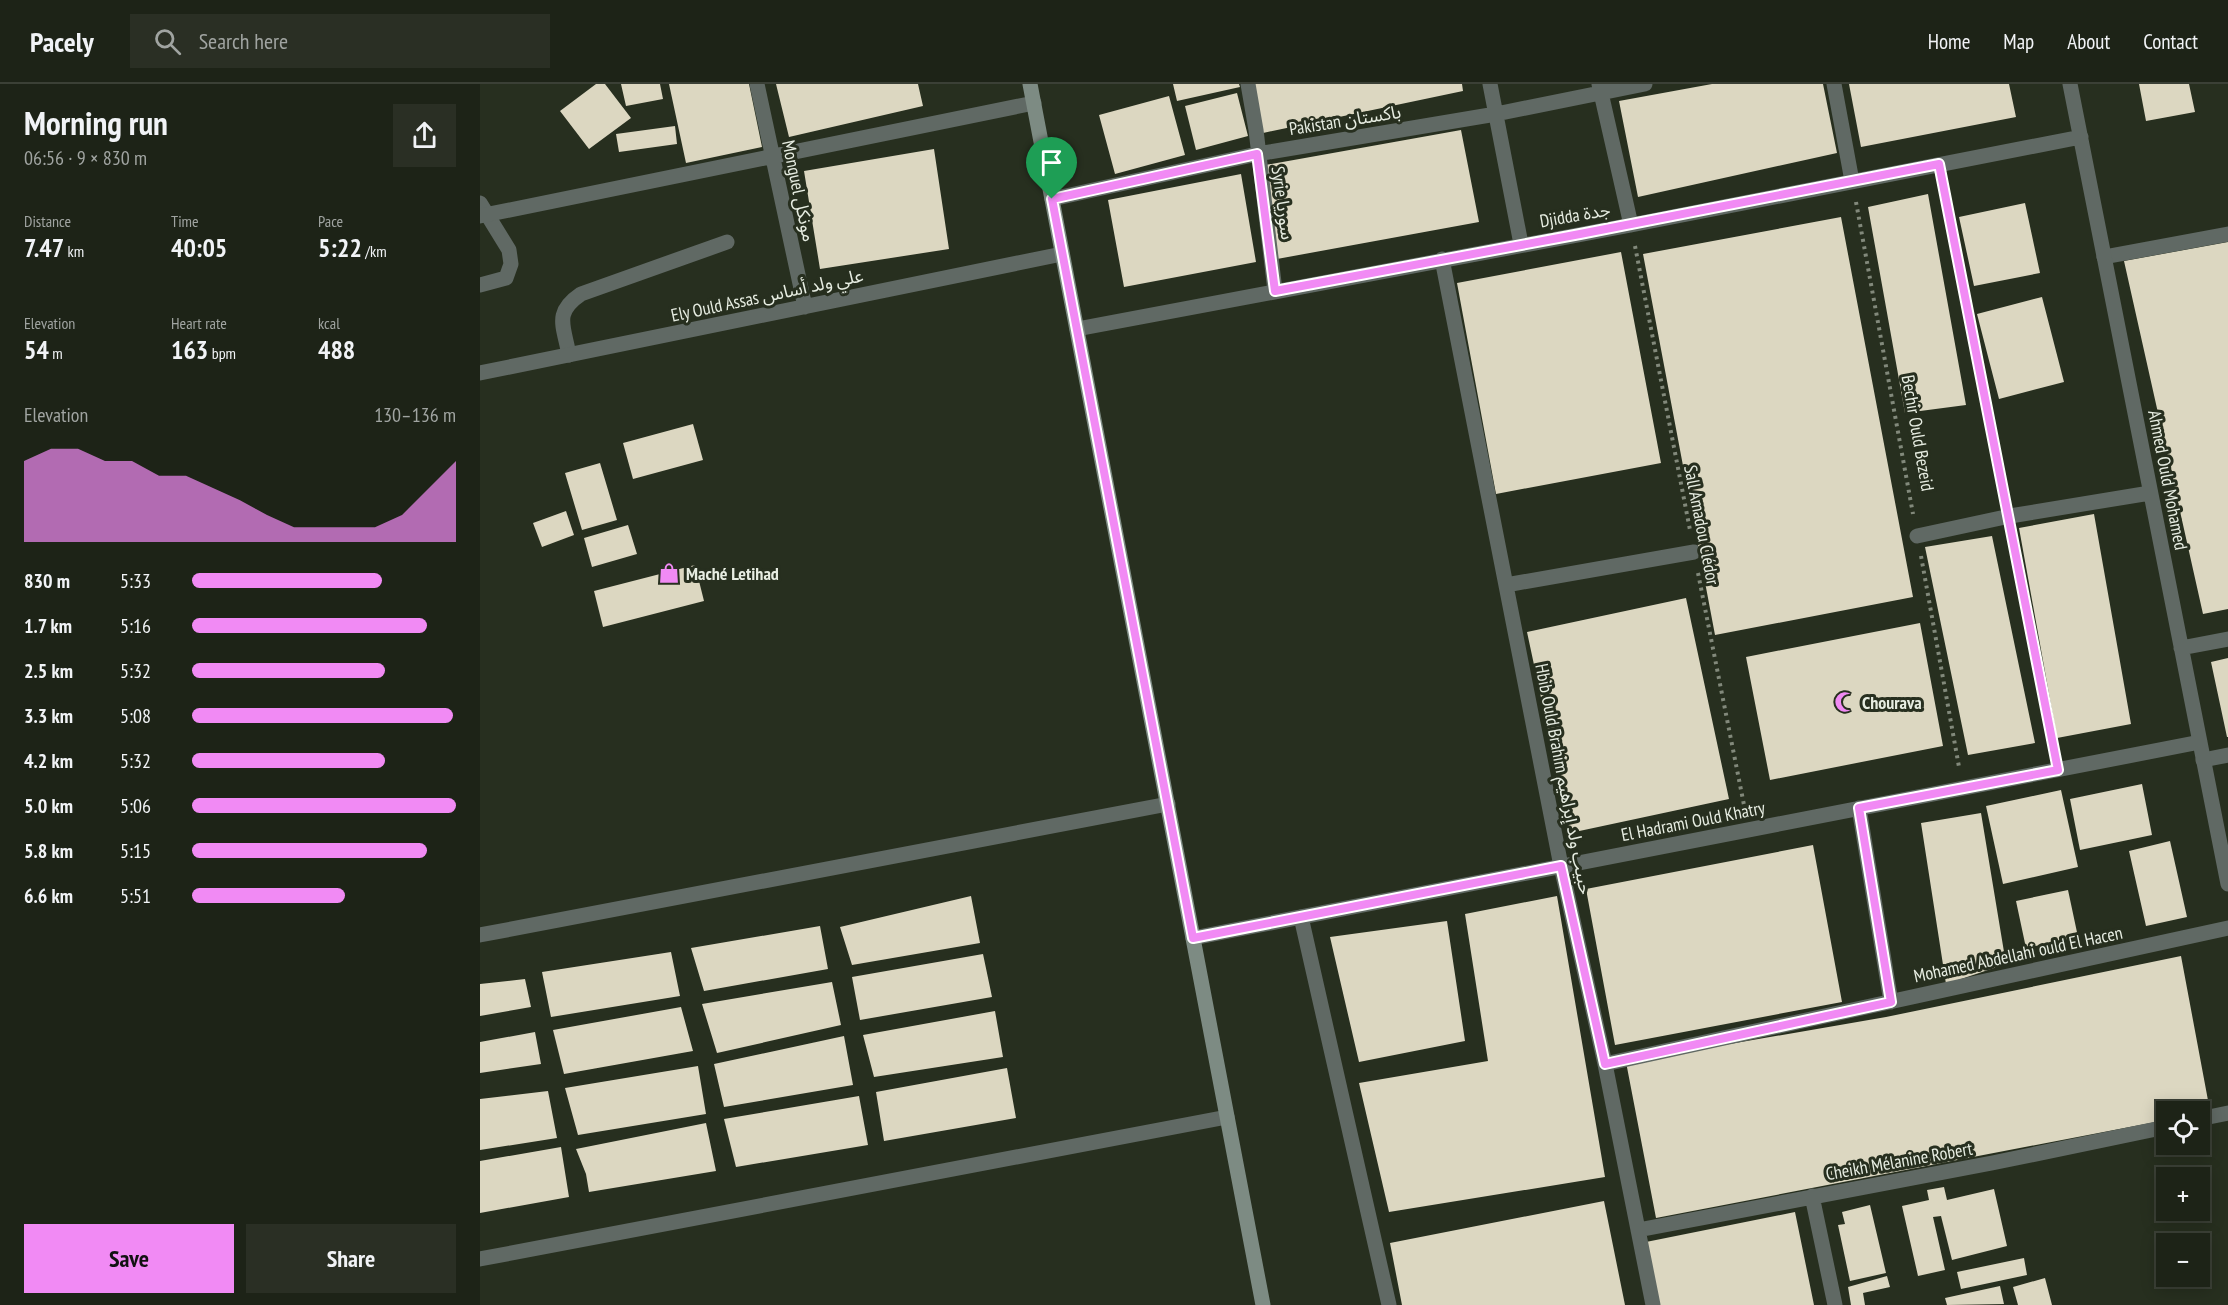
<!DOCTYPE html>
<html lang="en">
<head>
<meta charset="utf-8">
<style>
	:root { --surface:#1d2317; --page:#2a2f24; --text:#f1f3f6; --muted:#a0a4a1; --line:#3b4036; --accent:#f18af4 }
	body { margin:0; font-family:"PT Sans Narrow","Noto Sans Arabic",sans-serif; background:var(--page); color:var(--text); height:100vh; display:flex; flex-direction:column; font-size:22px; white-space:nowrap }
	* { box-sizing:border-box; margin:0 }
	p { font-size:20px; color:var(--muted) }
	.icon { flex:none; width:33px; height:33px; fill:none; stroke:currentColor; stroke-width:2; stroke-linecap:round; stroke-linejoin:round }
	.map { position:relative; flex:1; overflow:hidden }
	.panel { display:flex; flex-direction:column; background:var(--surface); width:480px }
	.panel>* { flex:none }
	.controls { position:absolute; left:1676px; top:1017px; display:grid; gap:12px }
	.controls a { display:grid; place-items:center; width:54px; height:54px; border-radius:0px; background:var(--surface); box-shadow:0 3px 15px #0003,0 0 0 2px var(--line); font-size:30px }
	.pin { position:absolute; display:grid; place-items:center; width:51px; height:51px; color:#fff; margin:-62px -26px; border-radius:50% 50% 50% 0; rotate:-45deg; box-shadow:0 0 6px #0007 }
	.pin .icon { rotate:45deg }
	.round { display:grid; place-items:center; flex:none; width:63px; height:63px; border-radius:0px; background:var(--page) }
	.head { display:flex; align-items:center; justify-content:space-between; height:102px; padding:0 24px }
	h1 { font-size:33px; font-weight:800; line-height:45px }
	.stats { display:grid; grid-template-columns:repeat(3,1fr); gap:9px; height:102px; padding:6px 24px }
	.stats div { display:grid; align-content:center }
	.stats b { font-size:26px; font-weight:800 }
	.stats small { font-size:16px; font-weight:400 }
	.stats p { font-size:16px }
	.chart { height:168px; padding:12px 24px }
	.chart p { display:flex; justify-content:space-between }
	.chart svg { width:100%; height:108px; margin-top:6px; fill:var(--accent); opacity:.7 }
	.primary-button { display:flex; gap:12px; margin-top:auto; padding:12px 24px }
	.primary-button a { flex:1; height:69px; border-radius:0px; background:var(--accent); color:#111; font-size:24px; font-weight:800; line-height:69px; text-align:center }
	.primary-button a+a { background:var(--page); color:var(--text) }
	ul { padding:0 24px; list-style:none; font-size:20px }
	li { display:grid; grid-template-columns:96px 72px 1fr; align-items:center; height:45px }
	li i { height:15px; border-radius:8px; background:var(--accent) }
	header { display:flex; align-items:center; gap:36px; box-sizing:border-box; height:84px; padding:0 30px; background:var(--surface); border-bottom:2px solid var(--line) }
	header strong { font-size:28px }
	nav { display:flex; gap:33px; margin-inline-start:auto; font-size:21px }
	.search { width:420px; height:54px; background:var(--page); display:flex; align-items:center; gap:15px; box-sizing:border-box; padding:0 21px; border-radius:0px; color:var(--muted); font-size:22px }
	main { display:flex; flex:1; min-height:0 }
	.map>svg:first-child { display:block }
	.building { fill:#dcd7c1 }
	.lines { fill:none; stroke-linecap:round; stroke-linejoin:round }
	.path { stroke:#82897b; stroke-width:4; stroke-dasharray:3 4.5; stroke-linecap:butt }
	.lane { stroke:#606964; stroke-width:15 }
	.street { stroke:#606964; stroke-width:15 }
	.secondary { stroke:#7d8b83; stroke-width:15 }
	.route-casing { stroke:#fff; stroke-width:12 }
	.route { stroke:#f18af4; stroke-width:8 }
	.labels { text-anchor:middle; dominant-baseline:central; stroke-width:6; stroke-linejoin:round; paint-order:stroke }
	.street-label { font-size:18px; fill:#e7ede2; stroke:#272f1f }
	.poi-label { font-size:18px; font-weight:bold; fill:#e7ede2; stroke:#272f1f; text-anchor:start }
</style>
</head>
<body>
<header>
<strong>Pacely</strong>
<div class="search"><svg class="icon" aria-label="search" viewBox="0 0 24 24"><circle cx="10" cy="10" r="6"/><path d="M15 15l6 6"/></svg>Search here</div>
<nav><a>Home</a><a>Map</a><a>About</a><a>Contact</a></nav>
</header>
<main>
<section class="panel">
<div class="head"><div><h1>Morning run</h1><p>06:56 · 9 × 830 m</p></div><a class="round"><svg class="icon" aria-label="share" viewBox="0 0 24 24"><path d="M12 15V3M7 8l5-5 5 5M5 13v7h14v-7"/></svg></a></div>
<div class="stats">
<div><p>Distance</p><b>7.47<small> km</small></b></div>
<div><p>Time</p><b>40:05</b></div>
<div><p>Pace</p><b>5:22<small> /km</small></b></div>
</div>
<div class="stats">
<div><p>Elevation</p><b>54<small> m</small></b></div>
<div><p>Heart rate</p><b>163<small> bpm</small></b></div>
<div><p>kcal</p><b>488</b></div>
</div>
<div class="chart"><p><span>Elevation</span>130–136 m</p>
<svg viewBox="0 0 160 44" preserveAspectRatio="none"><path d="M0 44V11L10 6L20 6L30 11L40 11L50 17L60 17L70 22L80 27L90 33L100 38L110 38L120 38L130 38L140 33L150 22L160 11V44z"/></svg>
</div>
<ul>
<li><b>830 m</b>5:33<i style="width:72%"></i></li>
<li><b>1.7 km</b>5:16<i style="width:89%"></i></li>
<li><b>2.5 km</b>5:32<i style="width:73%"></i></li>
<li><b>3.3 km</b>5:08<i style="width:99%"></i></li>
<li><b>4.2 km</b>5:32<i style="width:73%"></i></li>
<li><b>5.0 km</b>5:06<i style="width:100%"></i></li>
<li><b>5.8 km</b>5:15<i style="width:89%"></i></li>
<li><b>6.6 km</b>5:51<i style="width:58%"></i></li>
</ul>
<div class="primary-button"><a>Save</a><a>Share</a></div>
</section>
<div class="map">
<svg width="1748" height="1221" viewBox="0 0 1748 1221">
	<rect width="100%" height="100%" fill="#272f1f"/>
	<path class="building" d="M116 0H125L151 34 109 65 80 27Z
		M141 0H180L183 15 146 22Z
		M189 0H269L282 63 206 79Z
		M296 0H438L443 22 309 53Z
		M693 0H759L760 3 697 17Z
		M773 0H982L983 7 783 49Z
		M1232 0H1343L1357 69 1158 113 1139 17Z
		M1369 0H1529L1536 33 1381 63Z
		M1659 0H1709L1715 28 1666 37Z
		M757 9 768 52 716 66 705 22Z
		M689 12 705 71 635 90 619 31Z
		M195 42 197 60 139 68 136 50Z
		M981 46 999 138 797 175 780 82Z
		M454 65 469 165 340 185 324 87Z
		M761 90 776 178 644 203 628 116Z
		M1448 110 1486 321 1425 329 1388 123Z
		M1545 119 1560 189 1494 202 1479 133Z
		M1361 133 1433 513 1235 551 1163 170Z
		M1748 158V525L1723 530 1644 177Z
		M1141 168 1181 379 1016 410 977 199Z
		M1562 213 1584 298 1519 315 1497 230Z
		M213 340 223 376 153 395 143 359Z
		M120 379 137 436 102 446 85 389Z
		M86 427 94 451 62 463 53 439Z
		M1614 430 1651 640 1577 654 1539 444Z
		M148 441 157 470 112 483 104 454Z
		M1512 452 1555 659 1488 671 1445 463Z
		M215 481 224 517 123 543 114 507Z
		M1206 514 1249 715 1090 749 1047 548Z
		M1440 539 1463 662 1290 696 1266 573Z
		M1748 574V653H1747L1731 578Z
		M1662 700 1672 751 1600 766 1590 715Z
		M1581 706 1598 783 1523 800 1506 722Z
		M1501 729 1526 880 1466 900 1441 739Z
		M1690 757 1707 833 1666 842 1649 767Z
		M1333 761 1362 918 1135 961 1106 805Z
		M1588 806 1598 853 1546 864 1536 817Z
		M491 812 500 859 372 881 360 843Z
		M1077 812 1125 1093 909 1128 879 999 1008 977 985 830Z
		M967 837 985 957 879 978 850 853Z
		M340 842 348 885 224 907 211 864Z
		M191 868 200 912 71 933 62 888Z
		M503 870 512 913 380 936 372 893Z
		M1701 872 1730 1027 1686 1028V1036L1176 1134 1146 978 1406 933Z
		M45 895 51 923 0 932V900Z
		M352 898 361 941 237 969 222 920Z
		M201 923 213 967 84 990 73 946Z
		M515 927 523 973 394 993 383 951Z
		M55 948 61 980 0 989V958Z
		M364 952 373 1001 244 1023 234 980Z
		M218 982 226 1030 98 1051 85 1004Z
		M527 984 536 1034 404 1057 396 1008Z
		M68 1007 77 1054 0 1066V1015Z
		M379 1012 388 1061 256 1083 244 1035Z
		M226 1039 236 1087 109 1108 106 1090 96 1065Z
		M81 1063 89 1113 0 1129V1077Z
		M1464 1103 1467 1116 1514 1105 1527 1162 1472 1176 1461 1132 1453 1133 1465 1186 1438 1192 1422 1122 1449 1116 1447 1106Z
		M1124 1117 1145 1221H922L910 1159Z
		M1390 1121 1406 1189 1370 1197 1358 1141 1365 1140 1362 1128Z
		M1315 1128 1334 1221H1179L1166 1158Z
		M1544 1174 1547 1191 1481 1205 1477 1188Z
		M1407 1192 1410 1203 1383 1209 1385 1221H1371L1368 1203Z
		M1565 1194 1572 1221H1538L1533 1203Z
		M1520 1202 1524 1220 1467 1221 1465 1214Z"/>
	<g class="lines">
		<path class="path" d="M1463 101 1526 411
			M1376 118 1433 430
			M1155 162 1210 446
			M1534 454 1574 665
			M1441 472 1479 683
			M1218 489 1265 726"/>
		<path class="lane" d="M0 119 29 166 31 180 26 194 0 201
			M1624 173 1748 150
			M89 271C84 242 73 229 101 210L247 158
			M1723 676 1748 671
			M821 833 909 1221"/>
		<path class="street" d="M277 0 325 223
			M768 0 776 46 795 207
			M1010 0 1041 160
			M1119 0 1151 141
			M1354 0 1372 97
			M1590 0 1748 800
			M572 115 777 70 1016 30 1165 0
			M0 132 554 19
			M962 175 1081 782 1125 980 1173 1221
			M597 245 1151 141 1601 53
			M0 289 582 170
			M1437 452 1530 432 1670 409
			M1026 501 1214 468
			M1701 564 1748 555
			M1379 724 1411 918
			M0 851 688 720
			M713 854 1720 658
			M1125 980 1748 844
			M1719 1035 1748 1029
			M1332 1112 1355 1221
			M1158 1146 1512 1079 1686 1043
			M0 1175 747 1033"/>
		<path class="secondary" d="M550 0 783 1221"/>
	</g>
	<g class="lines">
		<g class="route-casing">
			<path id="route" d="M777 70 795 207 1100 150 1459 80 1578 686 1379 724 1411 918 1125 980 1081 782 713 854 572 115Z"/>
		</g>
		<use href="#route" class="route"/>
	</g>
	<defs>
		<g id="shop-bare" transform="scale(1.62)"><path d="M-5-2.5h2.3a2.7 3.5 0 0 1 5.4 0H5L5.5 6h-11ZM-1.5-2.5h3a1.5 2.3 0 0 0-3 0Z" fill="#f18af4" stroke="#272f1f" stroke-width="2.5" paint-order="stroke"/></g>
		<g id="mosque-bare" transform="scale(1.62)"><path d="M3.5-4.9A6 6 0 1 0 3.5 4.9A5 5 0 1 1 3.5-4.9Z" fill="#f18af4" stroke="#272f1f" stroke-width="2.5" paint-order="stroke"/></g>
	</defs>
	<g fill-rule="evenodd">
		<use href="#shop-bare" x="189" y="489"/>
		<use href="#mosque-bare" x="1365" y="618"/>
	</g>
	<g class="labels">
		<g class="street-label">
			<text transform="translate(865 36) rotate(-9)">Pakistan باكستان</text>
			<text transform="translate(319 107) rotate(78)">Monguel مونكل</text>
			<text transform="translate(803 119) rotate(82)">Syrie سوريا</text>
			<text transform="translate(1095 131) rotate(-10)">Djidda جدة</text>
			<text transform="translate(287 211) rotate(-12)">Ely Ould Assas علي ولد أساس</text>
			<text transform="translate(1438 349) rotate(80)">Bechir Ould Bezeid</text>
			<text transform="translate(1688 396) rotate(79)">Ahmed Ould Mohamed</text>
			<text transform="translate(1222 441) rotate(79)">Sall Amadou Clédor</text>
			<text transform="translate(1084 695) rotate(79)">Hbib Ould Brahim حبيب ولد إبراهيم</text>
			<text transform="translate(1213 737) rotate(-11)">El Hadrami Ould Khatry</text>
			<text transform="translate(1538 870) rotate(-12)">Mohamed Abdellahi ould El Hacen</text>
			<text transform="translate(1419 1077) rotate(-10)">Cheikh Mélanine Robert</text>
		</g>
		<g class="poi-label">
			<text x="206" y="489">Maché Letihad</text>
			<text x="1382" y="618">Chourava</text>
		</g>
	</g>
</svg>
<div class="controls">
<a><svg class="icon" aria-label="locate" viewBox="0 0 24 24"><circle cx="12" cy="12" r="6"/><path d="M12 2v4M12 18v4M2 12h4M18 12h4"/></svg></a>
<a>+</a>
<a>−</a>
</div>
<div class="pin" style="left:572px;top:115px;background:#1e9e55"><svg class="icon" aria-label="arrive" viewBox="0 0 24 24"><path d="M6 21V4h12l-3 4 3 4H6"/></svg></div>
</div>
</main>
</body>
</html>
